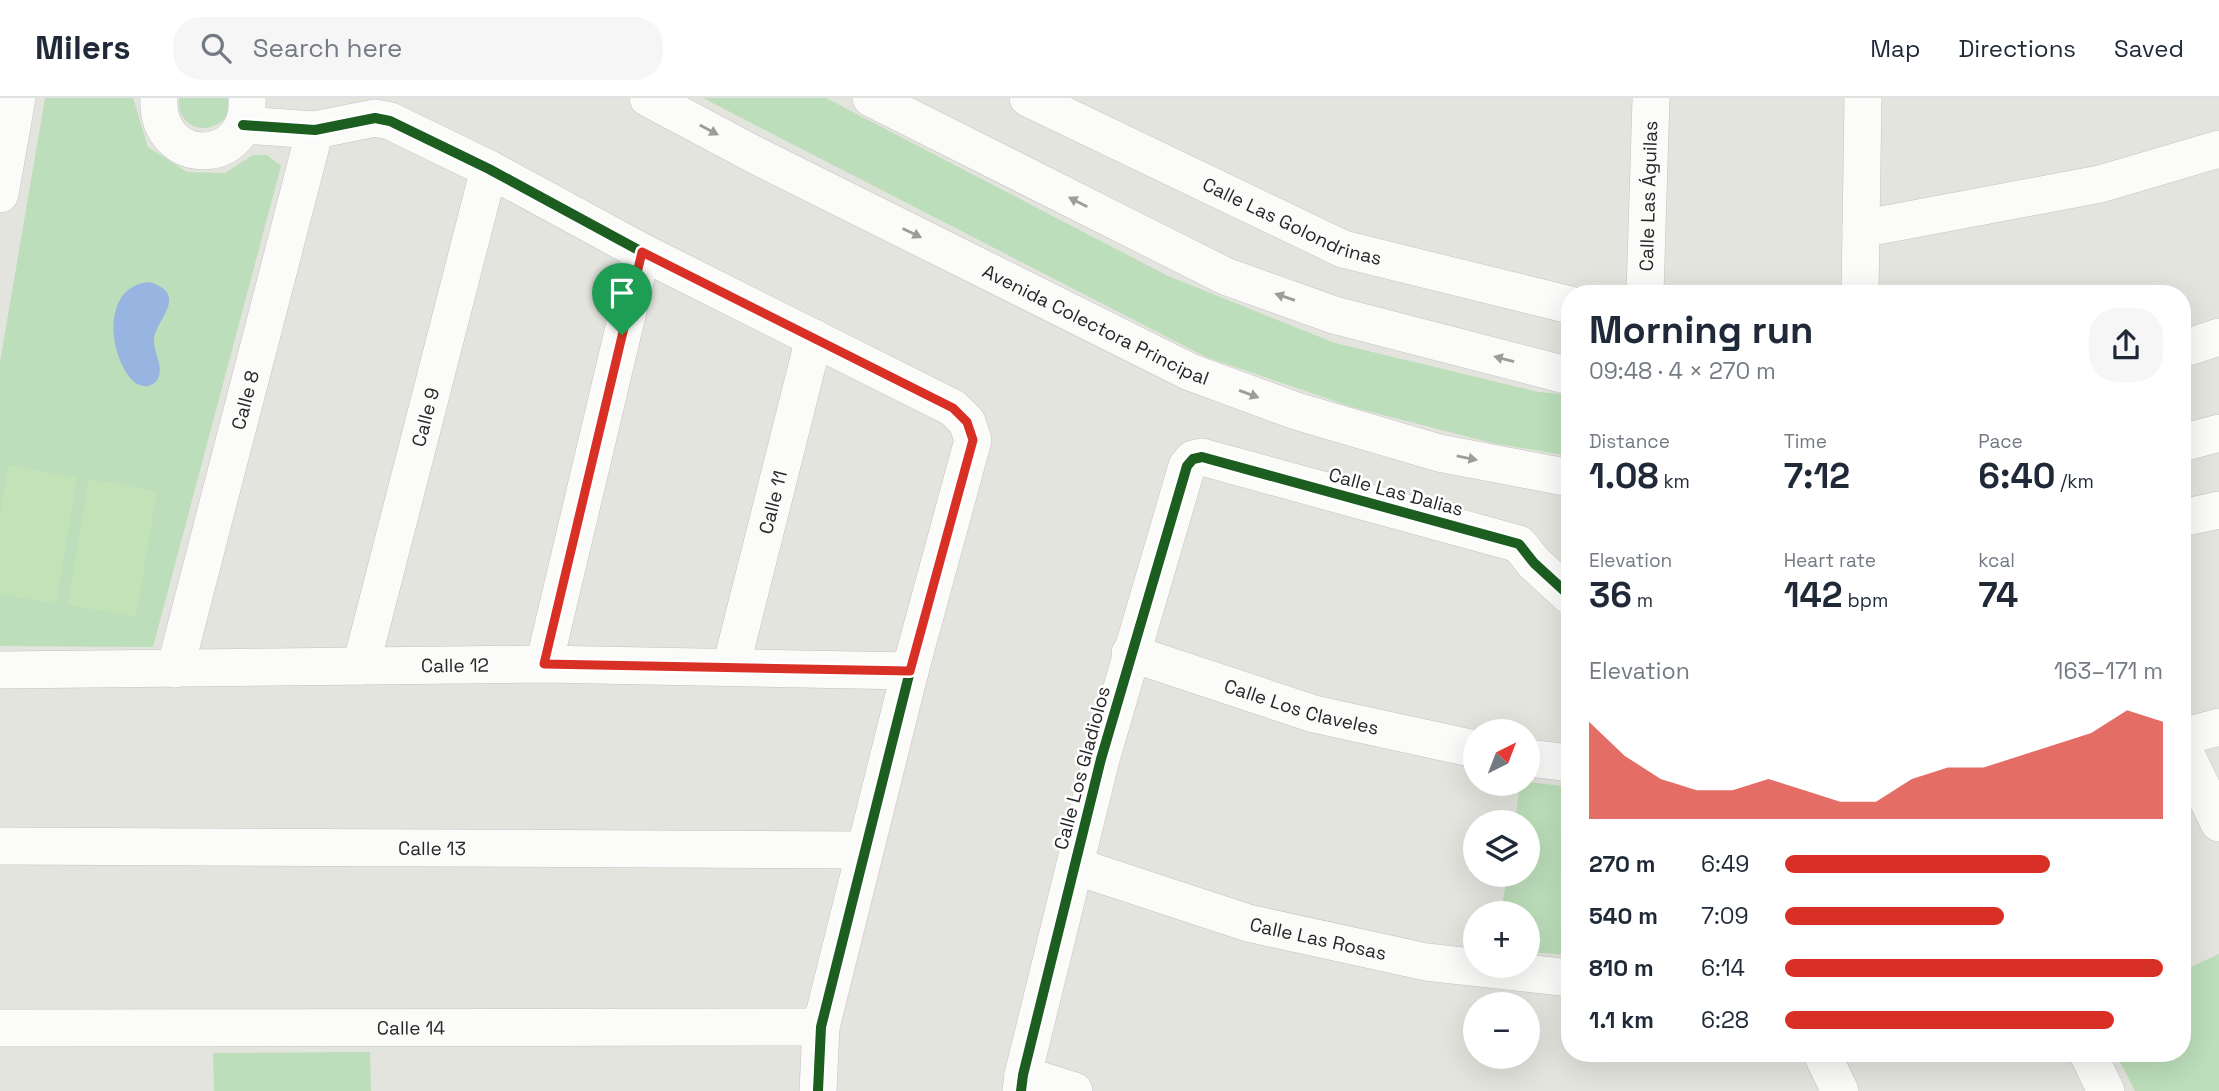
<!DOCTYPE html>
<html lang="en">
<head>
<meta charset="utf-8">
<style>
	:root { --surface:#fff; --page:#f6f6f7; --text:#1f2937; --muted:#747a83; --line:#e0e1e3; --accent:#d93025 }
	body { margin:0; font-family:"Space Grotesk",sans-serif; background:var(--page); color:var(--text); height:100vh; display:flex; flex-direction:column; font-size:26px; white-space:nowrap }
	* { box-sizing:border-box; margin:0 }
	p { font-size:23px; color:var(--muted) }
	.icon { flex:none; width:38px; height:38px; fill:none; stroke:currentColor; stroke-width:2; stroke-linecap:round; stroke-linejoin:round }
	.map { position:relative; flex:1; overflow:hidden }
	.details { position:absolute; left:1561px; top:187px; width:630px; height:777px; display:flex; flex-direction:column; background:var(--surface); border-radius:28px; box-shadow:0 7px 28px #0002 }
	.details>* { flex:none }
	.needle { width:46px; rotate:42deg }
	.tools { position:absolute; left:1463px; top:621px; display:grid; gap:14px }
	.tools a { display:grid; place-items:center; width:77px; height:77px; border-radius:50%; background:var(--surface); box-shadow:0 7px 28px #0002; font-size:35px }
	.pin { position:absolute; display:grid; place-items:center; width:60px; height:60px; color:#fff; margin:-72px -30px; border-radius:50% 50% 50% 0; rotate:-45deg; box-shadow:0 0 7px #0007 }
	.pin .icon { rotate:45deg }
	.round { display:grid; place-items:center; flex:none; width:74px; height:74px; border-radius:28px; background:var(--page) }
	.overview { display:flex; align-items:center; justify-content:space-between; height:119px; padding:0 28px }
	h1 { font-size:38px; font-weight:600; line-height:52px }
	.figures { display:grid; grid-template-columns:repeat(3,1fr); gap:10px; height:119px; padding:7px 28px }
	.figures div { display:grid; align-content:center }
	.figures b { font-size:35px; font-weight:600 }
	.figures small { font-size:19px; font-weight:400 }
	.figures p { font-size:19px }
	.chart { height:196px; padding:14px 28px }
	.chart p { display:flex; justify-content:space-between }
	.chart svg { width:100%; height:126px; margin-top:7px; fill:var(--accent); opacity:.7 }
	ul { padding:0 28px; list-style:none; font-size:23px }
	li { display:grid; grid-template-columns:112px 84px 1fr; align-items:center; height:52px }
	li i { height:18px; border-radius:9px; background:var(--accent) }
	header { display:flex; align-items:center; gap:42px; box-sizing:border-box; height:98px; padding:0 35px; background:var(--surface); border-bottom:2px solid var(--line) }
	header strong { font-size:33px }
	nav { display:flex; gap:38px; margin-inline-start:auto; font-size:24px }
	.search { width:490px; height:63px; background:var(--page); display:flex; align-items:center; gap:18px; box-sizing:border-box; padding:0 24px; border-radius:28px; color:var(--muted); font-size:26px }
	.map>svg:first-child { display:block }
	.green { fill:#bcdeba }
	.pitch { fill:#c4e2b8 }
	.water { fill:#98b4e0 }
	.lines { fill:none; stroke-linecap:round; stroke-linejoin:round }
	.minor-casing { stroke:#c3c2c3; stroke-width:38 }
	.minor { stroke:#fbfbfa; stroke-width:37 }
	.cycleway-casing { stroke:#fff; stroke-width:15 }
	.cycleway { stroke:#1b5e20; stroke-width:10 }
	.oneway { fill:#9c9c9b }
	.route-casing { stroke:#fff; stroke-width:14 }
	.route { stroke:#d93025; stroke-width:9 }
	.labels { text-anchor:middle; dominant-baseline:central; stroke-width:5; stroke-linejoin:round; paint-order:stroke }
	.street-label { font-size:19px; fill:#272727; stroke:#fff }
</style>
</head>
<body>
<header>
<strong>Milers</strong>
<div class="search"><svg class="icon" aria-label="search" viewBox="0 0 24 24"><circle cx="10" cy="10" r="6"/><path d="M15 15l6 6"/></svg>Search here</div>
<nav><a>Map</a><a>Directions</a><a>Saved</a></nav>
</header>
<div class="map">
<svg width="2219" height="993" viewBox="0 0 2219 993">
	<rect width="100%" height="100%" fill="#e4e4de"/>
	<path class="green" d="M45 0H133L148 49 187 74 225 75 253 57H267L281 68 153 549 0 548V264Z
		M179 0H230L227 18C209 40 176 30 179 0Z
		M703 0H826L1168 178 1335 245 1539 294 1570 297V358L1492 345 1352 309 1206 259Z
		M1528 684 1570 689V857L1528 854V816L1501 815 1507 777H1528V724H1515L1520 686Z
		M2219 856V993H2135L2116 956H2182V873Z
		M370 954 371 993H214L213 955Z"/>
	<path class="pitch" d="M8 367 77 380 56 506 0 496V416Z
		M89 381 157 393 136 519 68 507Z"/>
	<path class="water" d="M150 184C189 197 157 220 154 241 153 253 163 267 159 278 155 290 141 291 133 283 107 255 102 187 150 184Z"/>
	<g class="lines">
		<g class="minor-casing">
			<g id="minor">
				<path d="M159 0C155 71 252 70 247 0"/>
				<path id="s1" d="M648 0 755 57 1190 274 1296 313 1439 355 1570 380"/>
				<path d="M871 0 1225 178 1334 217 1570 278"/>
				<path id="s2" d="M1028 0 1343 151 1570 207"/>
				<path d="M243 27 315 32 375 20 390 23 489 71 642 154 953 310 967 324 973 342 910 573 821 929 818 993"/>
				<path d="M0 96 17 0"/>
				<path d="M1861 131 2100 86 2219 51"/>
				<path id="s3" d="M1645 196 1651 0"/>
				<path d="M1860 196 1863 0"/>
				<path d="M2182 251 2219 239"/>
				<path d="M2182 345 2219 335"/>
				<path d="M2182 420 2219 412"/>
				<path id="s4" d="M1130 555 1314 616 1475 651"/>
				<path d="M544 566 642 154"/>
				<path id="s5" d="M361 568 489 71"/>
				<path id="s6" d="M731 569 814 240"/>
				<path id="s7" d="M175 571 315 32"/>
				<path id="s8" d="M0 572 544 566 910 573"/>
				<path d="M2182 639 2219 629"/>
				<path d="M2182 648 2219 725"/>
				<path d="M1528 660 1570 665"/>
				<path id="s9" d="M0 748 864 752"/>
				<path id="s10" d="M1075 768 1248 825 1426 864 1570 880"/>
				<path id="s11" d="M0 930 821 929"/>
				<path d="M1822 956 1840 993"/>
				<path d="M2088 956 2106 993"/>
				<path d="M1023 977 1074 993"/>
				<path d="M1021 993 1023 977 1101 661 1187 368 1193 361 1202 359 1519 446 1534 465 1570 498"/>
			</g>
		</g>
		<use href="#minor" class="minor"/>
		<g class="cycleway-casing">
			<path id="cycleway" d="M243 27 315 32 375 20 390 23 489 71 642 154 953 310 967 324 973 342 910 573 821 929 818 993
				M1021 993 1023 977 1101 661 1187 368 1193 361 1202 359 1519 446 1534 465 1570 498"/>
		</g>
		<use href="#cycleway" class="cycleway"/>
	</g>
	<defs><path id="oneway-solid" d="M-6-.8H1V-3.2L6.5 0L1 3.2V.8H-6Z" transform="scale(1.75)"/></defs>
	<g class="oneway">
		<use href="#oneway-solid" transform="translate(709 32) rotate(28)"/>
		<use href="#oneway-solid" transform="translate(1078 104) rotate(-153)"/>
		<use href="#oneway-solid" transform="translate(912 135) rotate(26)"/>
		<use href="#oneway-solid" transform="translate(1285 199) rotate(-161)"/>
		<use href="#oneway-solid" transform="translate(1504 261) rotate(-165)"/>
		<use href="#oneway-solid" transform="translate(1249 296) rotate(20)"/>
		<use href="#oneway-solid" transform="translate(1467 360) rotate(11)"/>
	</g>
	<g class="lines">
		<g class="route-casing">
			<path id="route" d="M642 154 953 310 967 324 973 342 910 573 544 566Z"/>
		</g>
		<use href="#route" class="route"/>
	</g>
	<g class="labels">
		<g class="street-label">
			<text stroke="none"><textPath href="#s3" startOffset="98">Calle Las Águilas</textPath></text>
			<text stroke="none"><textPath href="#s2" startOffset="292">Calle Las Golondrinas</textPath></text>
			<text stroke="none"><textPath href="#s1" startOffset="502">Avenida Colectora Principal</textPath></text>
			<text stroke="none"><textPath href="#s7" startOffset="278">Calle 8</textPath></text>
			<text stroke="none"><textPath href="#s5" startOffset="257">Calle 9</textPath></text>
			<text transform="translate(1396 394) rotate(15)">Calle Las Dalias</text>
			<text stroke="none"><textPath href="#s6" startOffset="170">Calle 11</textPath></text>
			<text stroke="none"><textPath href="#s8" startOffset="455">Calle 12</textPath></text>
			<text stroke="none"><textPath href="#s4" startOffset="180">Calle Los Claveles</textPath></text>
			<text transform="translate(1082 670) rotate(-75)">Calle Los Gladiolos</text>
			<text stroke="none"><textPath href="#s9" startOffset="432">Calle 13</textPath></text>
			<text stroke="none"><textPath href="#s10" startOffset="254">Calle Las Rosas</textPath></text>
			<text stroke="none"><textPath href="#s11" startOffset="411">Calle 14</textPath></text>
		</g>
	</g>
</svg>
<div class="tools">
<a><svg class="needle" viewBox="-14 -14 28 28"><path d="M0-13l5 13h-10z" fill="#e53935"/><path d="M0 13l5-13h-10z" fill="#747a83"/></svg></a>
<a><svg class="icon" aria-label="layers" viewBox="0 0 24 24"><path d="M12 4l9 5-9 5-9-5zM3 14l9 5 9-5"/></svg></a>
<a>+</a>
<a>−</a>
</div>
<div class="pin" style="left:622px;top:237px;background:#1e9e55"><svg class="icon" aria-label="arrive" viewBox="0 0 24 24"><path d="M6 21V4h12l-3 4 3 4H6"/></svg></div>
<section class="details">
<div class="overview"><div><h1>Morning run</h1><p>09:48 · 4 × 270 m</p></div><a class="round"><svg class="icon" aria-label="share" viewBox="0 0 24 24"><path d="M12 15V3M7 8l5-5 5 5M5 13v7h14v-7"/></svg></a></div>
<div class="figures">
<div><p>Distance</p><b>1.08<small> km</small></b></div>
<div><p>Time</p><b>7:12</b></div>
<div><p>Pace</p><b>6:40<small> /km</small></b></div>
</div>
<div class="figures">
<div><p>Elevation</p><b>36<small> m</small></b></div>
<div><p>Heart rate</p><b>142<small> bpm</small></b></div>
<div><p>kcal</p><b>74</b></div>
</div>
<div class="chart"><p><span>Elevation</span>163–171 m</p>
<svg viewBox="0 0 160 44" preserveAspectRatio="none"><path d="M0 44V10L10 22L20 30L30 34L40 34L50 30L60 34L70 38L80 38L90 30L100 26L110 26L120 22L130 18L140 14L150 6L160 10V44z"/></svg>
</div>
<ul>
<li><b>270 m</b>6:49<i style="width:70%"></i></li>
<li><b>540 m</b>7:09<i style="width:58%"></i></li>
<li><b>810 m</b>6:14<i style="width:100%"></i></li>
<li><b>1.1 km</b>6:28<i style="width:87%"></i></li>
</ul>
</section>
</div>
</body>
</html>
